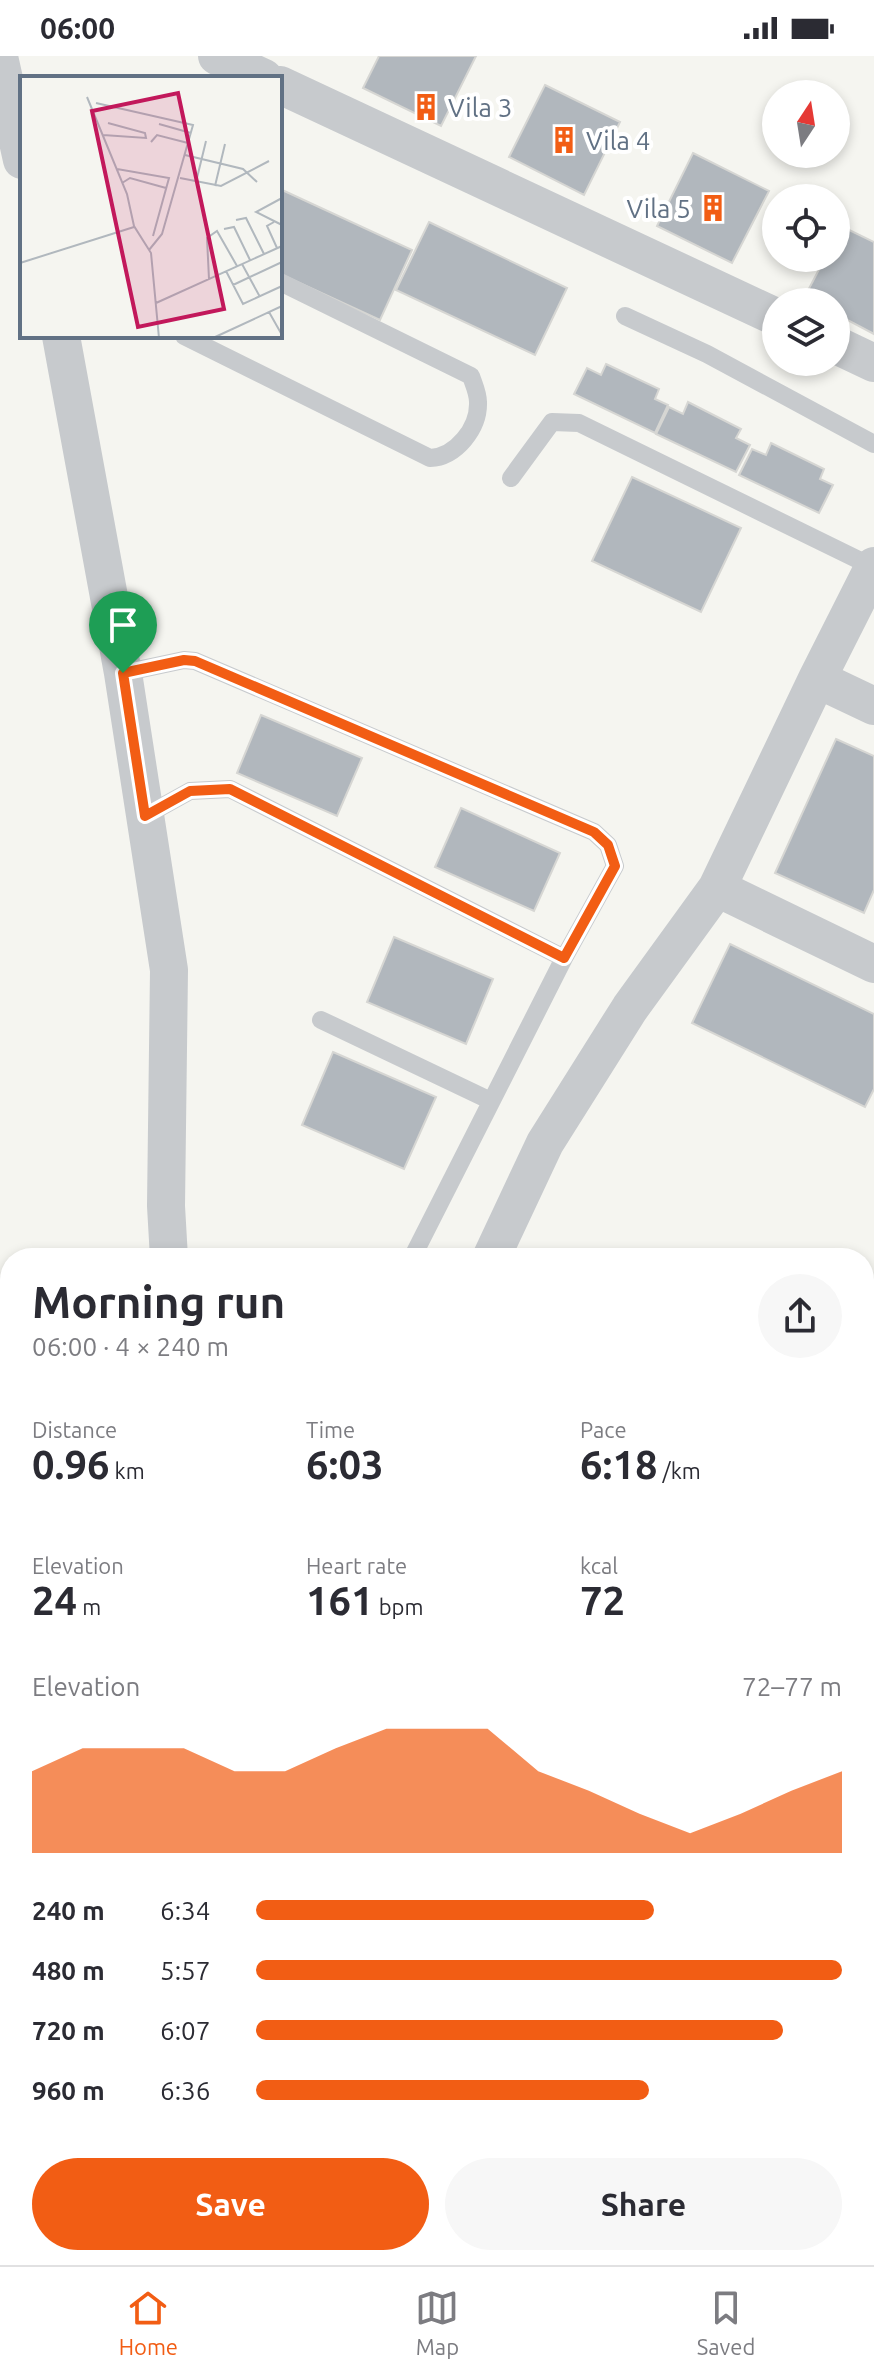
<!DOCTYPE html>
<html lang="en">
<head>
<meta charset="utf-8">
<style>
	:root { --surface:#fff; --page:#f7f7f7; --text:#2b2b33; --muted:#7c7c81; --line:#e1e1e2; --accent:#f25d14 }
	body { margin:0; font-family:Ubuntu,sans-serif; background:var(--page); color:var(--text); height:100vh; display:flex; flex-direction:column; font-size:30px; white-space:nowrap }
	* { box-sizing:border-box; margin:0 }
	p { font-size:26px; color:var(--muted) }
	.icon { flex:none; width:44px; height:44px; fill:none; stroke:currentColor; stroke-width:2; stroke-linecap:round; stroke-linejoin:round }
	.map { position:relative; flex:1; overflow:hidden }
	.side { position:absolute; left:0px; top:1192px; width:874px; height:1018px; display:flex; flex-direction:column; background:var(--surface); border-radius:32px 32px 0 0; box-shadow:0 4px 12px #0003 }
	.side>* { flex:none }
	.needle { width:52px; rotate:12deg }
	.buttons { position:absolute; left:762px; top:24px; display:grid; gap:16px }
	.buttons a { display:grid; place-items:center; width:88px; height:88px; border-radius:50%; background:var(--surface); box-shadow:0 4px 12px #0003; font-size:40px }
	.pin { position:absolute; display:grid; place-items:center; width:68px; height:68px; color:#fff; margin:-82px -34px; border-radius:50% 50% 50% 0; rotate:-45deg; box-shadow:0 0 8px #0007 }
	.pin .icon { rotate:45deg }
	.round { display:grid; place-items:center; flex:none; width:84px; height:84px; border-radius:42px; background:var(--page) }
	.summary { display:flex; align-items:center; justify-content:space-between; height:136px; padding:0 32px }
	h1 { font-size:44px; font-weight:700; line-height:60px }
	.figures { display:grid; grid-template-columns:repeat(3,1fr); gap:12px; height:136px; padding:8px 32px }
	.figures div { display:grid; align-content:center }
	.figures b { font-size:40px; font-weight:700 }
	.figures small { font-size:22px; font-weight:400 }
	.figures p { font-size:22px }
	.chart { height:224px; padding:16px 32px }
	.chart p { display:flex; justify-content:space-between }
	.chart svg { width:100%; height:144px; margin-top:8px; fill:var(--accent); opacity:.7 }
	.cta { display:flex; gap:16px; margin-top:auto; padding:16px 32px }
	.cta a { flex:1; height:92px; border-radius:48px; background:var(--accent); color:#fff; font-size:32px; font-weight:700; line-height:92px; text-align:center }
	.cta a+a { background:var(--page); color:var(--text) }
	ul { padding:0 32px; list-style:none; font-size:26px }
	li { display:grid; grid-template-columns:128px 96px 1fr; align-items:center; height:60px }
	li i { height:20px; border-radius:10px; background:var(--accent) }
	.status { display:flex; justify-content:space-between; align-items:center; height:56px; padding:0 40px; background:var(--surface); direction:ltr }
	.status svg { height:22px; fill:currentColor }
	.tab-bar { display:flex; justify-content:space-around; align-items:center; height:112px; border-top:2px solid var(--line); background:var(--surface); font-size:22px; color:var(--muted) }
	.tab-bar a { display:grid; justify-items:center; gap:4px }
	.tab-bar .active { color:var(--accent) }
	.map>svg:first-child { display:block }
	.building { fill:#b1b7bd; stroke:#d6d6d3; stroke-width:2 }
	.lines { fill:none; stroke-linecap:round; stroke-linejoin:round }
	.service { stroke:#c7cacd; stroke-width:18 }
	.minor { stroke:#c7cacd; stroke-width:38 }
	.rail-casing { stroke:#a4a9b0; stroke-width:9 }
	.rail { stroke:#fff; stroke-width:6; stroke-dasharray:18; stroke-linecap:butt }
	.route-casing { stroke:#fff; stroke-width:16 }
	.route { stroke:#f25d14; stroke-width:10 }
	.labels { text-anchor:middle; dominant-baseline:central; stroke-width:8; stroke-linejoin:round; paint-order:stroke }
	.poi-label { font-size:26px; fill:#617184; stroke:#fff; text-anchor:start }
	.inset-road { fill:none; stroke:#b1b8be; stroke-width:2 }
	.view { fill:#c2185b; fill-opacity:0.15; stroke:#c2185b; stroke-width:4 }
	.inset-edge { fill:none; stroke:#617184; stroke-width:4 }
</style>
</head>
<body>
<div class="status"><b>06:00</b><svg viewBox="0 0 49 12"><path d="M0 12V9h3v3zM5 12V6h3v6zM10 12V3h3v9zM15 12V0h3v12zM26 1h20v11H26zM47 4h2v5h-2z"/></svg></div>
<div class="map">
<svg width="874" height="2209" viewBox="0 0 874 2209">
	<rect width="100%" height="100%" fill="#f5f5f0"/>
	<path class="building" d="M379 0H476L441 70 363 32Z
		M545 29 620 66 584 139 509 101Z
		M693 97 769 135 732 207 657 170Z
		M280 133 412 194 380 264 280 218Z
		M429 166 567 232 535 299 396 234Z
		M841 170 874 186V278L836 258V246H812L804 242 825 202H836V179Z
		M606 308 659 333 655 343 668 349 655 377 574 338 587 312 601 319Z
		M688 346 741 373 736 382 750 389 736 416 656 378 669 351 683 358Z
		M771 387 824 413 820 423 833 429 819 457 739 419 752 393 766 399Z
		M632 421 741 472 701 556 592 505Z
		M261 659 362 702 337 760 237 717Z
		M836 683 874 700V834L864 857 775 817Z
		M461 752 560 797 534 855 435 811Z
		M394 881 493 923 466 988 367 946Z
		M730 888 874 958V1033L865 1051 692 967Z
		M333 996 436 1041 404 1113 302 1069Z
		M864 2018 872 2052 874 2051V2125L864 2127Z
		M518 2200H603L605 2209H496L495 2205Z
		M686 2200H781L783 2209H688Z"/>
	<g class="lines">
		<path class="service" d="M625 260 707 298 874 388
			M184 280 430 402C456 401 479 372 478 346 478 337 474 329 471 320L280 226
			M511 422 552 366 579 367 873 511
			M123 617 184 604 195 605 594 776 608 789 615 810 564 902 412 1202
			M145 760 190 735 230 733 564 902
			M321 964 491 1045
			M0 1234 10 1233
			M864 1470 874 1465
			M864 1635H874
			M864 1732 874 1733"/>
		<path class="minor" d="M217 0 264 22
			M0 5 22 104
			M280 29 776 261
			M61 280 123 617 169 914 166 1150 169 1202
			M836 289 874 307
			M817 623 874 650
			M717 832 874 908
			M491 1202 545 1087 630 952 717 832 817 623 874 510
			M864 1867 874 1864
			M199 2209 200 2200"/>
		<g class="rail-casing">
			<path id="rail" d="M864 1263 874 1260
				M864 1370 874 1367
				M0 1631 10 1626"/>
		</g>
		<use href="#rail" class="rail"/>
	</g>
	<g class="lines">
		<g class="route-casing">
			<path id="route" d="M184 604 195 605 594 776 608 789 615 810 564 902 230 733 190 735 145 760 123 617Z"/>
		</g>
		<use href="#route" class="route"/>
	</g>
	<defs>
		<g id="building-bare" transform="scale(2.16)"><path d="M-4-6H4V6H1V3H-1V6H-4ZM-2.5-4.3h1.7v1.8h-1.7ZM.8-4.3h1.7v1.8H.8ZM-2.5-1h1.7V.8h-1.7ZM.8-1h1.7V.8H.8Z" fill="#f25d14" stroke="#fff" stroke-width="2.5" paint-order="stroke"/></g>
	</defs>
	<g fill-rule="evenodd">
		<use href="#building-bare" x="426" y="51"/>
		<use href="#building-bare" x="564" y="84"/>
		<use href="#building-bare" x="713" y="152"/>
	</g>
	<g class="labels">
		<g class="poi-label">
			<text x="448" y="51">Vila 3</text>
			<text x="586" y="84">Vila 4</text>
			<text x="691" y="152" text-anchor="end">Vila 5</text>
		</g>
	</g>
	<g transform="translate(20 20)">
		<rect width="262" height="262" fill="#f5f5f0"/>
		<path class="inset-road" d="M67 21 107 118 114 150 131 177 139 262M76 27 173 49 142 158 129 174M139 48 171 57M83 59 126 62 125 57 88 47M131 66 137 59 168 67M165 79 223 93 237 106M97 93 149 102 133 160M160 102 201 110 249 85M176 106 186 65M102 107 110 102 146 112M195 110 205 68M262 122 236 136 262 149M216 144 226 142 244 178M254 146 247 150 257 172M204 153 214 151 230 184M0 187 114 151M222 188 240 221M206 195 223 228 262 210M189 203 187 162 197 155 217 190M213 209 262 186M136 227 262 170M249 236 262 259M193 262 262 230"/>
		<path class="view" d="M158 17 204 233 118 251 72 35Z"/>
		<rect width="262" height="262" class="inset-edge"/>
	</g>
</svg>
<div class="buttons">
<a><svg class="needle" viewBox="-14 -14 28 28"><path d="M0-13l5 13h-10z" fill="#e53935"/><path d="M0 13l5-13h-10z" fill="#7c7c81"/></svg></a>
<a><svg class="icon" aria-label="locate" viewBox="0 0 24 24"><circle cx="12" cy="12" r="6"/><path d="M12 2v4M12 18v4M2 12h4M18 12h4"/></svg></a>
<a><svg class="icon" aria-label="layers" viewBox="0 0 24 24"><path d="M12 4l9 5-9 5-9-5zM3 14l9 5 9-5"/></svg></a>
</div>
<div class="pin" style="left:123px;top:617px;background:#1e9e55"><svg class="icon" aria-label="arrive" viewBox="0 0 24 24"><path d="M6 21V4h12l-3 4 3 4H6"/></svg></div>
<section class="side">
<div class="summary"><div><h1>Morning run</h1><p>06:00 · 4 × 240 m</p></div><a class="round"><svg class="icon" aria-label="share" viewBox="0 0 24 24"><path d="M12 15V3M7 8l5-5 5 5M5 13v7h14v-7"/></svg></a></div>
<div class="figures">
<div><p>Distance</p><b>0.96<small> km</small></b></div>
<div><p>Time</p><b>6:03</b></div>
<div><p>Pace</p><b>6:18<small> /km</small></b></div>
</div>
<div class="figures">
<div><p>Elevation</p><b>24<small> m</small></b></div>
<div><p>Heart rate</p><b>161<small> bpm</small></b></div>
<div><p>kcal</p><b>72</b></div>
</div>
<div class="chart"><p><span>Elevation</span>72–77 m</p>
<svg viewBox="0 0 160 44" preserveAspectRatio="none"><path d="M0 44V19L10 12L20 12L30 12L40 19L50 19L60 12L70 6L80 6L90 6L100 19L110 25L120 32L130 38L140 32L150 25L160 19V44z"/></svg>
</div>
<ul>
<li><b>240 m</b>6:34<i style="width:68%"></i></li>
<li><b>480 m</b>5:57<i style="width:100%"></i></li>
<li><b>720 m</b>6:07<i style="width:90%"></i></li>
<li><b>960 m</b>6:36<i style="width:67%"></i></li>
</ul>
<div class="cta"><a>Save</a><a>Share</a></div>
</section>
</div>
<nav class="tab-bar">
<a class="active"><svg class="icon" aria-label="home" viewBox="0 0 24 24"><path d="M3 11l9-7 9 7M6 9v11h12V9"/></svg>Home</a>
<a><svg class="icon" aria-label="map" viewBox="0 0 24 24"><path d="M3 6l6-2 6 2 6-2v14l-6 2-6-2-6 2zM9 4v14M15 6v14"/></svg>Map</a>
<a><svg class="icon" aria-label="saved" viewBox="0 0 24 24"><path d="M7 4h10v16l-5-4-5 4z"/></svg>Saved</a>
</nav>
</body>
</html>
